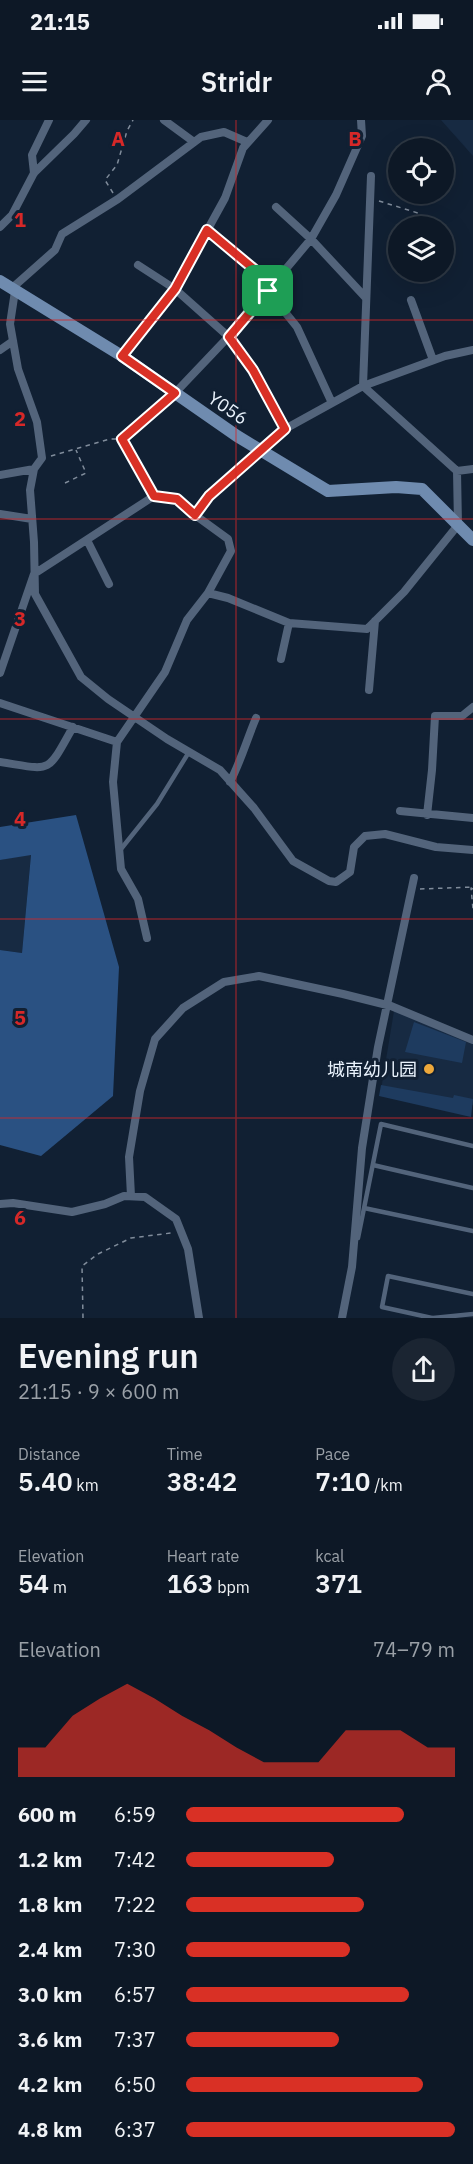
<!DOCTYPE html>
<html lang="en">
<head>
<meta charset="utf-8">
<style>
	:root { --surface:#0d1826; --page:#1b2532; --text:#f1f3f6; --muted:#9aa0a7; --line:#2d3743; --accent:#d93025 }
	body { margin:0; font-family:"IBM Plex Sans","Noto Sans SC",sans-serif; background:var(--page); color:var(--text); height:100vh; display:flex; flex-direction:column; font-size:22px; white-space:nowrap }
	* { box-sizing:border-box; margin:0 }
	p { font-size:20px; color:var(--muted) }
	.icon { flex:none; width:33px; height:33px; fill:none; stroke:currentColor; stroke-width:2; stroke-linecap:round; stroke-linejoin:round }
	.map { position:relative; height:1198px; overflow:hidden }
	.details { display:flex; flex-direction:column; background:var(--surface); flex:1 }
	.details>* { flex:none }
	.fabs { position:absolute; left:388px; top:18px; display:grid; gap:12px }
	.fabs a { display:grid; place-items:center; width:66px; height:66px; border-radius:50%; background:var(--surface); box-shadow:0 6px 24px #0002,0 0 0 2px var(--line); font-size:30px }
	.pin { position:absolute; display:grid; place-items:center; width:51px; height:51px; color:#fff; margin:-26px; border-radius:12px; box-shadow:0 3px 9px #0006 }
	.round { display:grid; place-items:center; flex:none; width:63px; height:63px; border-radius:32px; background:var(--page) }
	.headline { display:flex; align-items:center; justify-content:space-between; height:102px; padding:0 18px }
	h1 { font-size:33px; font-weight:600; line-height:45px }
	.metrics { display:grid; grid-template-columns:repeat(3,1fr); gap:9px; height:102px; padding:6px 18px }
	.metrics div { display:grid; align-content:center }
	.metrics b { font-size:26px; font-weight:600 }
	.metrics small { font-size:16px; font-weight:400 }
	.metrics p { font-size:16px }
	.chart { height:168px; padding:12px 18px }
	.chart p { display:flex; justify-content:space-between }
	.chart svg { width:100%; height:108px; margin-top:6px; fill:var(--accent); opacity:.7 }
	ul { padding:0 18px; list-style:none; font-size:20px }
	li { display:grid; grid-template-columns:96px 72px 1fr; align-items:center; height:45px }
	li i { height:15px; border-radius:8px; background:var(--accent) }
	.status { display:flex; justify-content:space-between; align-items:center; height:42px; padding:0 30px; background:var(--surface); direction:ltr }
	.status svg { height:16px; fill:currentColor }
	header { display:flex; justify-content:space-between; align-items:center; height:78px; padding:0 18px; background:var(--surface); font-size:27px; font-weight:600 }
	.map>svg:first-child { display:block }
	.built { fill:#172a42 }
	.green { fill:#1e3b5f }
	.forest { fill:#2a5182 }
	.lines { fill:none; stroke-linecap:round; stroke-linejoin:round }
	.path { stroke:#808c9b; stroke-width:1.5; stroke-dasharray:4.5 4.5; stroke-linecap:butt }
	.lane { stroke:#53647b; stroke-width:4.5 }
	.street { stroke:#53647b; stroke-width:8 }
	.secondary { stroke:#6f8baf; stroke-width:12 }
	.route-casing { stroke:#fff; stroke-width:12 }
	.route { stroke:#d93025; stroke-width:8 }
	.grid { fill:none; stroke:#d62828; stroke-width:1.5; stroke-opacity:0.55 }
	.poi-dot { fill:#eda83b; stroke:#112033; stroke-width:2 }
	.labels { text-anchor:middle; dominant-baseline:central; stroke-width:6; stroke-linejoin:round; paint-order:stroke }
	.street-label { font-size:18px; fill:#eaf3fd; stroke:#112033 }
	.poi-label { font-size:18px; fill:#eaf3fd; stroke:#112033; text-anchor:end }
	.grid-label { font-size:20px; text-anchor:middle; font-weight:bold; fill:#d62828; stroke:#112033; stroke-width:6; stroke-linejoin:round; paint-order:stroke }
</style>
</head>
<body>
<div class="status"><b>21:15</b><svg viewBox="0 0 49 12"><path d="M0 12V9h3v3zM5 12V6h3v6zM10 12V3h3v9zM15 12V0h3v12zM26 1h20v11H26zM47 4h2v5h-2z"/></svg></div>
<header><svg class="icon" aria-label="menu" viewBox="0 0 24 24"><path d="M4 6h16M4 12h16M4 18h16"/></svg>Stridr<svg class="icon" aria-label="person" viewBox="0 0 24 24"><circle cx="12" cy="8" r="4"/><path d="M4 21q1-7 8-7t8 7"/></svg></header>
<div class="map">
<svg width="473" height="1198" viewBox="0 0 473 1198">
	<rect width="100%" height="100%" fill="#112033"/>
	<path class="built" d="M441 0H473V36Z
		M31 734 22 833 0 830V740Z
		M394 891 473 922V985L380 976Z"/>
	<path class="green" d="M414 902 466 922 462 943 405 932Z
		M381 965 453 978 454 975 473 979 471 997 379 976Z"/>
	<path class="forest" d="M76 695 119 847 113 976 41 1036 0 1025V830L22 833 31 735 0 740V707Z"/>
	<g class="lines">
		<path class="path" d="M113 73 105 60 117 45 127 11 133 0
			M379 81 421 94
			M122 320 150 367
			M51 336 110 319H122L167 280
			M65 363 86 353 76 330
			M420 769 473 767
			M473 769 471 768 473 789
			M83 1198 82 1146 98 1134 131 1118 171 1113"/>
		<path class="lane" d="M121 729 157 684 189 632
			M373 1045 473 1068
			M364 1088 473 1111
			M358 1118 381 1004 473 1026
			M432 1198 382 1187 388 1156 473 1174
			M433 1198 473 1194"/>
		<path class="street" d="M164 0 194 22
			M34 53 32 35 49 0
			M276 87 311 119 366 178
			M0 107 12 95 34 53 74 14 86 0
			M207 110 273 165
			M138 145 175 169 229 217 253 250 285 309
			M11 169 55 130 62 114 118 79 201 17 224 12 247 22
			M15 171 10 204 18 249 37 302 42 338 34 349 30 370 34 422 35 474 81 557 108 579 167 619 220 650 254 688 293 741 329 761 336 762 350 752 354 727 365 716 385 714 436 727 473 730
			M268 171 297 207 332 283
			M411 180 433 240
			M0 230 13 221
			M122 236 175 169 225 78 243 28 268 0
			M175 273 233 212 311 119 336 75 362 16 361 0
			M457 351 363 266 445 236 473 230
			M0 355 34 349
			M0 394 32 399
			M87 420 109 464
			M208 473 231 431 228 419 195 395 209 376 285 309 363 266 371 56
			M281 539 289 503
			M0 553 34 454 154 376 177 379 195 395
			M369 570 375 501
			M0 583 117 622
			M0 642C53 650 46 655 73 607
			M230 662C241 641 247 619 256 598
			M400 691 473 698
			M427 695 432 650 435 596H462L473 587
			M147 818 138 779 121 749 113 662 117 622 165 552 187 500 208 473 228 478 289 503 367 509 404 472 458 405 457 351 473 349
			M131 1076 129 1037 140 971 155 919 183 888 224 862 259 856 343 874 391 886 473 920
			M0 1084 13 1083 72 1092 105 1084 124 1076 145 1077 176 1099 188 1129 199 1198
			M342 1198 352 1147 362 1028 378 927 414 758"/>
		<path class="secondary" d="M0 161 122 236 237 316 328 371 396 367 422 369 473 420"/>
	</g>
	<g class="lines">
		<g class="route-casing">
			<path id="route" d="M207 110 273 165 229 217 253 250 285 309 209 376 195 395 177 379 154 376 122 319 175 273 122 236 175 169Z"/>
		</g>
		<use href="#route" class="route"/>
	</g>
	<path class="grid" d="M236 0V1198M0 200H473M0 399H473M0 599H473M0 799H473M0 998H473"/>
	<circle class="poi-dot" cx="429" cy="949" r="6"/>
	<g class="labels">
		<g class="street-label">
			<text transform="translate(228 288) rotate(34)">Y056</text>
		</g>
		<g class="poi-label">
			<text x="417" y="949">城南幼儿园</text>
		</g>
	</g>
	<g class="grid-label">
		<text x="118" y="26">A</text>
		<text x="355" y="26">B</text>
		<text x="20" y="107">1</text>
		<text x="20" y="306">2</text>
		<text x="20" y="506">3</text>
		<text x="20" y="706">4</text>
		<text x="20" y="905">5</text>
		<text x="20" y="1105">6</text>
	</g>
</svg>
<div class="fabs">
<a><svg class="icon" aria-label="locate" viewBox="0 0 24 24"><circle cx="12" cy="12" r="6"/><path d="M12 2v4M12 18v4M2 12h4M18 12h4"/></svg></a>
<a><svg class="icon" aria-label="layers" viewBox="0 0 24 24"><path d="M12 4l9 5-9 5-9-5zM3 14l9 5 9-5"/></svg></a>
</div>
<div class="pin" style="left:268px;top:171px;background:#1e9e55"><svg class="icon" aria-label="arrive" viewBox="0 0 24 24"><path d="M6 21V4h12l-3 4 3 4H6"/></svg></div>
</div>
<section class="details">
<div class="headline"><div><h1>Evening run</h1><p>21:15 · 9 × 600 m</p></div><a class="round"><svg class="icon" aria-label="share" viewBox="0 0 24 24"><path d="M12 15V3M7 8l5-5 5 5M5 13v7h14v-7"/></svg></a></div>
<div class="metrics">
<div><p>Distance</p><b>5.40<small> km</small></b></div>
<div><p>Time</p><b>38:42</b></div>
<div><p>Pace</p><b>7:10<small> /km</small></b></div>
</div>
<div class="metrics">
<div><p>Elevation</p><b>54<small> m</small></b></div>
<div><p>Heart rate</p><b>163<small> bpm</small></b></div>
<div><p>kcal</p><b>371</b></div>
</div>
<div class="chart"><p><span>Elevation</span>74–79 m</p>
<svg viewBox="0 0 160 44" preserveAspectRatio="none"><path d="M0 44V32L10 32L20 19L30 12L40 6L50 12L60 19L70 25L80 32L90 38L100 38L110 38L120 25L130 25L140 25L150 32L160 32V44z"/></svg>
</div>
<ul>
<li><b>600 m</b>6:59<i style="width:81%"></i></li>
<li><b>1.2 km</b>7:42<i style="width:55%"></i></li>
<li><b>1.8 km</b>7:22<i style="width:66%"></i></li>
<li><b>2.4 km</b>7:30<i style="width:61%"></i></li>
<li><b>3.0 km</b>6:57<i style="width:83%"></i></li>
<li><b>3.6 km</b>7:37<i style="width:57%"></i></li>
<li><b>4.2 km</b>6:50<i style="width:88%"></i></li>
<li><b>4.8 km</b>6:37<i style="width:100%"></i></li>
</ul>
</section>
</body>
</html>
